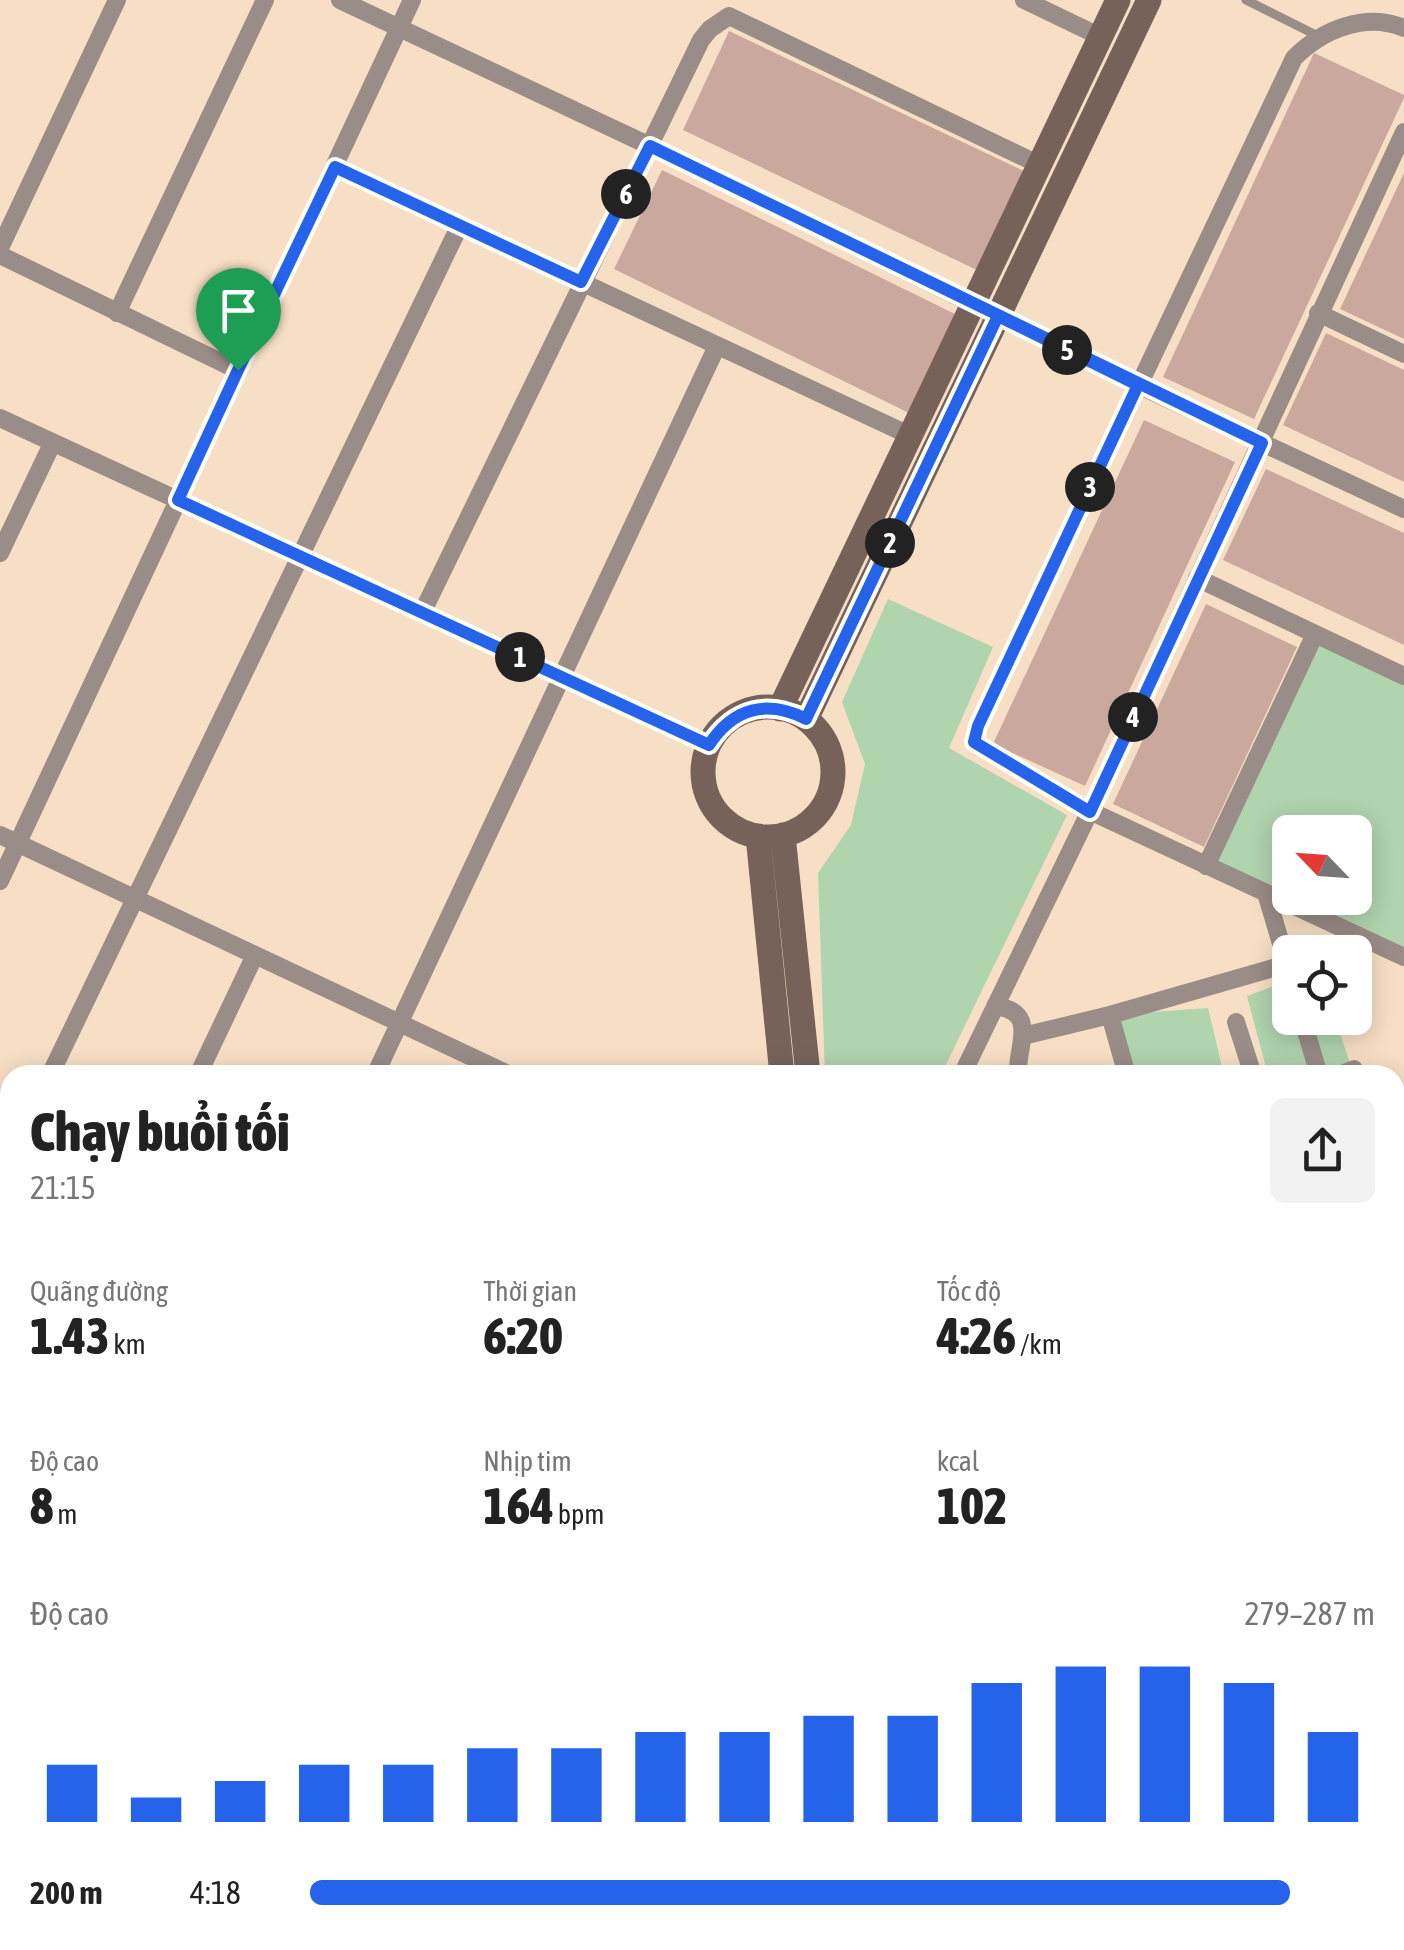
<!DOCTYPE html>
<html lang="vi">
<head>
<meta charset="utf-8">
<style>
	:root { --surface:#fff; --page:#f2f2f2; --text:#222; --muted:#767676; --accent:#2563eb }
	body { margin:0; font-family:"Asap Condensed",sans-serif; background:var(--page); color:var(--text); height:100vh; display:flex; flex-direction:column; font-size:38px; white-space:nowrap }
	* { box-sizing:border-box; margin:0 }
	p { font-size:32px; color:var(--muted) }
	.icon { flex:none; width:55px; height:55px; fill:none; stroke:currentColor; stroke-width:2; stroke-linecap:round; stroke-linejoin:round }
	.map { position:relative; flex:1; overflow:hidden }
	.details { position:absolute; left:0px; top:1065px; width:1405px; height:885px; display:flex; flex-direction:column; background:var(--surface); border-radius:30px 30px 0 0; box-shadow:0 5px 25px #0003 }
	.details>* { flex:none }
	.needle { width:65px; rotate:295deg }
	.tools { position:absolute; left:1272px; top:815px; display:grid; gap:20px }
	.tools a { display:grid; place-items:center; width:100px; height:100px; border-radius:15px; background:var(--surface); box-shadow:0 5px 25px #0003; font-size:50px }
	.pin { position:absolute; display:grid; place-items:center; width:85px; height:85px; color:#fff; margin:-102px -42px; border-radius:50% 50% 50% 0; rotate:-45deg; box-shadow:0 0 10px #0007 }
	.pin .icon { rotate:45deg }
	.km { position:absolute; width:50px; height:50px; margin:-25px; border-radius:50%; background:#222; color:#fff; font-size:28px; line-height:50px; text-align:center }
	.round { display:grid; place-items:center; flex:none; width:105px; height:105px; border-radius:15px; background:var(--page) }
	.head { display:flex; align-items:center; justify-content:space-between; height:170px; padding:0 30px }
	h1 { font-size:55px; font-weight:800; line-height:75px }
	.figures { display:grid; grid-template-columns:repeat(3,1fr); gap:15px; height:170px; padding:10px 30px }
	.figures div { display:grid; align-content:center }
	.figures b { font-size:50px; font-weight:800 }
	.figures small { font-size:28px; font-weight:400 }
	.figures p { font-size:28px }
	.chart { height:280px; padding:20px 30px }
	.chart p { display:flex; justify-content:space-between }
	.chart svg { width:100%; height:180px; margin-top:10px; stroke:var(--accent); stroke-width:6 }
	ul { padding:0 30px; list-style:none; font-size:32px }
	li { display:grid; grid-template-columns:160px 120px 1fr; align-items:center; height:75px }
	li i { height:25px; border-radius:12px; background:var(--accent) }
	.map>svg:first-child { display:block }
	.green { fill:#b0d4ae; fill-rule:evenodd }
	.building { fill:#cba89e }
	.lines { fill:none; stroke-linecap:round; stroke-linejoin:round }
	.lane { stroke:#9a8c86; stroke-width:9 }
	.street { stroke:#9a8c86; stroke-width:18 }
	.secondary { stroke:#77625a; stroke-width:25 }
	.primary { stroke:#5d453c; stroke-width:25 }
	.route-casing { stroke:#fff; stroke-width:20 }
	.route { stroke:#2563eb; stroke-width:12 }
</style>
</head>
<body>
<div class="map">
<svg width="1404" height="1950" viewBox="0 0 1404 1950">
	<rect width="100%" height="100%" fill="#f7dfc5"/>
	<path class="green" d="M888 599 993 647 949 748 1067 815 941 1075H825L818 873 851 825 865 764 842 702Z
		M1315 634 1404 676V957L1206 866ZM1290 832H1355V898H1290Z
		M1290 980V1018H1335L1350 1063 1313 1075H1268L1247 996Z
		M1208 1008 1224 1075H1127L1110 1015Z"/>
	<path class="building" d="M729 31 1026 172 979 271 683 130Z
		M1314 53 1404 95V98L1254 419 1163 377Z
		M662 170 957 315 909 413 614 269Z
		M1404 173V339L1340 309Z
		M1326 333 1404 370V482L1283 425Z
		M1144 420 1235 462 1085 786 993 744Z
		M1266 469 1404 533V645L1223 560Z
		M1206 604 1297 647 1204 847 1113 804Z"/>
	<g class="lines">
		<path class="lane" d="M1246 0 1320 37
			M1395 1856 1404 1852"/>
		<path class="street" d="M340 0 650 146 1138 385 1404 509
			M1024 0 1101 37
			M1404 28C1366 12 1323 29 1294 58L978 725 975 742 1090 811 1404 957
			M335 167 909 435
			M0 248 117 0
			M0 255 237 370
			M117 313 265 0
			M1318 313 1404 354
			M0 418 709 745
			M0 553 52 444
			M1197 578 1404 676
			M422 613 701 40 710 29 729 16 1040 165
			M0 835 510 1075
			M1206 866 1315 634
			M0 881 412 0
			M1266 893 1290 974
			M995 1006C1040 1012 1016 1046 1018 1075
			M1110 1015 1127 1075
			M1302 1018 1319 1075
			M1236 1022 1253 1075
			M1023 1036 1110 1015 1287 964
			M50 1075 459 227
			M198 1075 255 955
			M375 1075 717 346
			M962 1075 1090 811 1404 132
			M1339 1075 1354 1069
			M1395 1171 1404 1193
			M0 1181 10 1160
			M0 1230 10 1235
			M1395 1382 1404 1379
			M0 1495 10 1474
			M0 1630 10 1635
			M1395 1643 1404 1655
			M1395 1790 1404 1785
			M637 1940 638 1950
			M734 1940 735 1950
			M1124 1940 1129 1950
			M1217 1940 1222 1950
			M1395 1940 1399 1950"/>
		<path class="secondary" d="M703 772a65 65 0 1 1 130 0a65 65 0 1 1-130 0Z
			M780 709 1118 0
			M806 719 1149 0
			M783 835 808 1075
			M758 836 782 1075
			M0 1801 10 1805
			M0 1917 10 1922
			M52 1940 75 1950
			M323 1940 346 1950
			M865 1940 866 1950
			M899 1940 900 1950"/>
		<path class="primary" d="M0 1824 10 1828
			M0 1895 10 1899
			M104 1940 128 1950
			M271 1940 295 1950"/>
	</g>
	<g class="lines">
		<g class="route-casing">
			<path id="route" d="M238 370 178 500 709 745C733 708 767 699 806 719L998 316 1138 385 978 726 974 742 1090 812 1262 443 650 146 581 282 335 167 238 370"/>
		</g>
		<use href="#route" class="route"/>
	</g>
</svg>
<div class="tools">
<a><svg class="needle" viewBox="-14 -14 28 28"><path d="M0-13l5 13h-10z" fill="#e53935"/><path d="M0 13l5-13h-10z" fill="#767676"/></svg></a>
<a><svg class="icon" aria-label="locate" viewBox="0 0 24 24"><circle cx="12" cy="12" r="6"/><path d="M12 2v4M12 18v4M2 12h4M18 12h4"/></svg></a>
</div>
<div class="pin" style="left:238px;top:370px;background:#1e9e55"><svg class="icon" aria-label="arrive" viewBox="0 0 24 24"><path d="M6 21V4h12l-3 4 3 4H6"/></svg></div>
<b class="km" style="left:520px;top:657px">1</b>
<b class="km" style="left:890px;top:543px">2</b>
<b class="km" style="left:1090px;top:487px">3</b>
<b class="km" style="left:1133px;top:717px">4</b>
<b class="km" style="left:1067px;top:350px">5</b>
<b class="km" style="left:626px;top:194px">6</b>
<section class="details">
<div class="head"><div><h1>Chạy buổi tối</h1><p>21:15</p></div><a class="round"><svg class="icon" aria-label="share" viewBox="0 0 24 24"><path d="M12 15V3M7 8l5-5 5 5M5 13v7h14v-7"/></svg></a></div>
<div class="figures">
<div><p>Quãng đường</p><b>1.43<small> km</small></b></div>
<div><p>Thời gian</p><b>6:20</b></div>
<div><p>Tốc độ</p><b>4:26<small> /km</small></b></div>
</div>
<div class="figures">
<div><p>Độ cao</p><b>8<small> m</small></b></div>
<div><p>Nhịp tim</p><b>164<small> bpm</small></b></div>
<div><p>kcal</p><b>102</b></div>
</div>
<div class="chart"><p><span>Độ cao</span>279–287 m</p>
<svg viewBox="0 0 160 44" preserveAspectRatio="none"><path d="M5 44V30M15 44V38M25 44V34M35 44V30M45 44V30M55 44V26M65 44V26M75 44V22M85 44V22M95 44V18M105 44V18M115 44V10M125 44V6M135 44V6M145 44V10M155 44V22"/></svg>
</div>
<ul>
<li><b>200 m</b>4:18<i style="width:92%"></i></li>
</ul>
</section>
</div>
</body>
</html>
